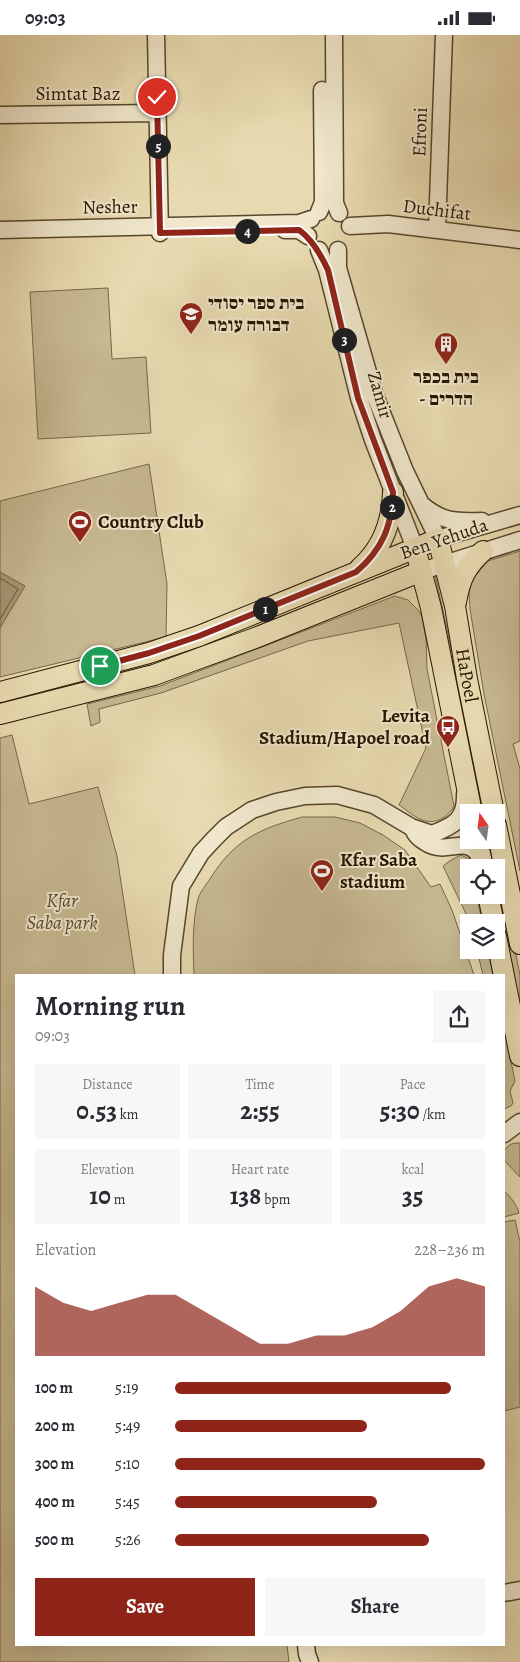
<!DOCTYPE html>
<html lang="en">
<head>
<meta charset="utf-8">
<style>
	:root { --surface:#fff; --page:#f7f7f7; --text:#2b2b33; --muted:#7c7c81; --accent:#8f2418 }
	body { margin:0; font-family:Alegreya,"Frank Ruhl Libre",serif; background:var(--page); color:var(--text); height:100vh; display:flex; flex-direction:column; font-size:19px; white-space:nowrap }
	* { box-sizing:border-box; margin:0 }
	p { font-size:16px; color:var(--muted) }
	.icon { flex:none; width:28px; height:28px; fill:none; stroke:currentColor; stroke-width:2; stroke-linecap:round; stroke-linejoin:round }
	.map { position:relative; flex:1; overflow:hidden }
	.side { position:absolute; left:15px; top:939px; width:490px; height:672px; display:flex; flex-direction:column; background:var(--surface); border-radius:0px; box-shadow:0 5px 20px #0002 }
	.side>* { flex:none }
	.needle { width:32px; rotate:346deg }
	.fabs { position:absolute; left:460px; top:769px; display:grid; gap:10px }
	.fabs a { display:grid; place-items:center; width:45px; height:45px; border-radius:0px; background:var(--surface); box-shadow:0 5px 20px #0002; font-size:25px }
	.pin { position:absolute; display:grid; place-items:center; width:42px; height:42px; color:#fff; margin:-21px; border:2px solid #fff; border-radius:50%; box-shadow:0 1px 5px #0007 }
	.km { position:absolute; width:25px; height:25px; margin:-12px; border-radius:50%; background:#222; color:#fff; font-size:14px; line-height:25px; text-align:center }
	.round { display:grid; place-items:center; flex:none; width:52px; height:52px; border-radius:0px; background:var(--page) }
	.head { display:flex; align-items:center; justify-content:space-between; height:85px; padding:0 20px }
	h1 { font-size:28px; font-weight:600; line-height:38px }
	.figures { display:grid; grid-template-columns:repeat(3,1fr); gap:8px; height:85px; padding:5px 20px }
	.figures div { display:grid; align-content:center; border-radius:0px; background:var(--page); text-align:center }
	.figures b { font-size:25px; font-weight:600 }
	.figures small { font-size:14px; font-weight:400 }
	.figures p { font-size:14px }
	.chart { height:140px; padding:10px 20px }
	.chart p { display:flex; justify-content:space-between }
	.chart svg { width:100%; height:90px; margin-top:5px; fill:var(--accent); opacity:.7 }
	.primary-button { display:flex; gap:10px; margin-top:auto; padding:10px 20px }
	.primary-button a { flex:1; height:58px; border-radius:0px; background:var(--accent); color:#fff; font-size:20px; font-weight:600; line-height:58px; text-align:center }
	.primary-button a+a { background:var(--page); color:var(--text) }
	ul { padding:0 20px; list-style:none; font-size:16px }
	li { display:grid; grid-template-columns:80px 60px 1fr; align-items:center; height:38px }
	li i { height:12px; border-radius:6px; background:var(--accent) }
	.status { display:flex; justify-content:space-between; align-items:center; height:35px; padding:0 25px; background:var(--surface); direction:ltr }
	.status svg { height:14px; fill:currentColor }
	.map>svg:first-child { display:block }
	.green { fill:#c7b992; stroke:#766849 }
	.water { fill:#a69774; stroke:#736346 }
	.lines { fill:none; stroke-linecap:round; stroke-linejoin:round }
	.shore { stroke:#66563a; stroke-width:1 }
	.minor-casing { stroke:#56472c; stroke-width:19 }
	.major-casing { stroke:#261600; stroke-width:22 }
	.minor { stroke:#f0e7cc; stroke-width:16 }
	.major { stroke:#e8dab0; stroke-width:20 }
	.route-casing { stroke:#fff; stroke-width:10 }
	.route { stroke:#8f2418; stroke-width:6 }
	.labels { text-anchor:middle; dominant-baseline:central; stroke-width:4; stroke-linejoin:round; paint-order:stroke }
	.street-label { font-size:19px; fill:#261600; stroke:#f0e7cc }
	.poi-label { font-size:19px; font-weight:bold; fill:#261600; stroke:#f0e7cc; text-anchor:start }
	.park-label { font-size:19px; font-style:italic; fill:#56472c; stroke:#f0e7cc }
</style>
</head>
<body>
<div class="status"><b>09:03</b><svg viewBox="0 0 49 12"><path d="M0 12V9h3v3zM5 12V6h3v6zM10 12V3h3v9zM15 12V0h3v12zM26 1h20v11H26zM47 4h2v5h-2z"/></svg></div>
<div class="map">
<svg width="520" height="1627" viewBox="0 0 520 1627">
	<rect width="100%" height="100%" fill="#e8dab0"/>
	<filter id="stains"><feTurbulence type="fractalNoise" baseFrequency=".004" numOctaves="4"/><feColorMatrix values="0 0 0 0 .2 0 0 0 0 .09 0 0 0 0 .02 0 0 0 .5 -.17"/></filter>
	<radialGradient id="worn" r=".72"><stop offset=".6" stop-color="#630" stop-opacity="0"/><stop offset="1" stop-color="#630" stop-opacity=".3"/></radialGradient>
	<path class="green" d="M108 253 112 324 146 322 151 398 38 404 30 257Z
		M149 429 167 549 166 602 0 642V466Z
		M520 516V706L513 709 520 734V836L484 659 470 574 469 557 472 545 488 526Z
		M435 539 487 777H478L429 540Z
		M395 561 408 565 419 576 422 582 426 604 427 634 454 771C452 776 448 779 443 783 426 793 413 780 399 770L426 713 399 588 308 606 161 658 99 674 100 687 91 691 87 669 160 651Z
		M12 700 29 769 98 752 117 821 135 940H16V1610H287L289 1627H0V703Z
		M302 782H335L360 788 383 800 405 815 431 852 440 849 452 875 474 940H194C193 914 192 889 198 864 200 857 206 850 210 844 234 805 259 794 302 782Z
		M484 805H492L520 940V986L495 860H496V832H489Z
		M461 820 469 824 471 832H469V860H477L482 887H470L443 831 451 825Z
		M477 915H488L493 940H483Z
		M504 992 515 1046 510 1056 513 1068 511 1071 504 1074Z
		M517 1108H520V1142L504 1125V1115L511 1109Z
		M504 1156C511 1162 516 1169 519 1178L504 1182Z
		M515 1185 520 1207V1372L504 1376V1187Z"/>
	<path class="water" d="M0 537 25 551 0 593Z"/>
	<g class="lines">
		<path class="shore" d="M0 543 18 554 0 584"/>
		<g class="minor-casing">
			<path id="minor" d="M156 0 160 198
				M334 0 335 168 339 178
				M0 80 157 78
				M319 177 323 167 322 55
				M350 191 388 189 520 205
				M0 195 299 188 311 184
				M285 195H299L308 201
				M437 195 444 0
				M319 215 327 235 359 363 373 405 415 513
				M338 215V233L374 358 405 436 438 504 520 480
				M421 469C442 487 455 487 482 486
				M422 536 520 505
				M414 796C416 801 420 804 425 807 448 823 467 796 481 824
				M172 940V920L181 851 201 818 214 804 226 792 252 775 276 767 305 761 337 760 374 770 411 792 432 799C454 791 466 784 465 759
				M504 1099 520 1087
				M504 1558 520 1555
				M306 1610 307 1619 310 1627"/>
		</g>
		<g class="major-casing">
			<g id="major">
				<path d="M418 524 431 573 472 778"/>
				<path d="M360 533C383 513 392 486 393 457"/>
				<path d="M456 567C460 544 466 531 483 516"/>
				<path id="s1" d="M0 657 149 618 199 601 438 504 455 571 467 644 494 778"/>
				<path d="M0 679 154 640 255 603 422 536"/>
				<path d="M496 790 520 909"/>
				<path d="M477 805 483 832"/>
				<path d="M488 860 494 888"/>
				<path d="M496 901 520 1021"/>
			</g>
		</g>
		<use href="#minor" class="minor"/>
		<use href="#major" class="major"/>
	</g>
	<g class="lines">
		<g class="route-casing">
			<path id="route" d="M100 631 149 618 199 601 356 537C382 515 392 491 393 457L358 363 328 235C321 220 312 204 299 195L160 198 157 62"/>
		</g>
		<use href="#route" class="route"/>
	</g>
	<defs>
		<g id="school-pin" transform="scale(1.25)"><path d="M0 17L-7.5 6A9.5 9.5 0 1 1 7.5 6Z" fill="#8f2418" stroke="#f0e7cc"/><path d="M0-5L7-2L0 1L-7-2ZM-4 1L0 2.5L4 1V4Q0 6-4 4Z" fill="#fff"/></g>
		<g id="building-pin" transform="scale(1.25)"><path d="M0 17L-7.5 6A9.5 9.5 0 1 1 7.5 6Z" fill="#8f2418" stroke="#f0e7cc"/><path d="M-4-6H4V6H1V3H-1V6H-4ZM-2.5-4.3h1.7v1.8h-1.7ZM.8-4.3h1.7v1.8H.8ZM-2.5-1h1.7V.8h-1.7ZM.8-1h1.7V.8H.8Z" fill="#fff"/></g>
		<g id="stadium-pin" transform="scale(1.25)"><path d="M0 17L-7.5 6A9.5 9.5 0 1 1 7.5 6Z" fill="#8f2418" stroke="#f0e7cc"/><path d="M0-5a6.5 5 0 1 0 0 10a6.5 5 0 1 0 0-10ZM-3.5-1.8h7v3.6h-7Z" fill="#fff"/></g>
		<g id="bus-pin" transform="scale(1.25)"><path d="M0 17L-7.5 6A9.5 9.5 0 1 1 7.5 6Z" fill="#8f2418" stroke="#f0e7cc"/><path d="M-5-6H5V4H4V6H2V4H-2V6H-4V4H-5ZM-3.5-4V0h7V-4ZM-3.5 1.2v1.5H-2V1.2ZM2 1.2v1.5H3.5V1.2Z" fill="#fff"/></g>
	</defs>
	<g fill-rule="evenodd">
		<use href="#school-pin" x="191" y="279"/>
		<use href="#building-pin" x="446" y="309"/>
		<use href="#stadium-pin" x="80" y="487"/>
		<use href="#bus-pin" x="448" y="692"/>
		<use href="#stadium-pin" x="322" y="836"/>
	</g>
	<g class="labels">
		<g class="street-label">
			<text x="78" y="59">Simtat Baz</text>
			<text transform="translate(420 97) rotate(-88)">Efroni</text>
			<text transform="translate(110 172) rotate(-1)">Nesher</text>
			<text transform="translate(437 175) rotate(7)">Duchifat</text>
			<text transform="translate(380 360) rotate(74)">Zamir</text>
			<text transform="translate(444 504) rotate(-19)">Ben Yehuda</text>
			<text stroke="none"><textPath href="#s1" startOffset="604">HaPoel</textPath></text>
		</g>
		<g class="poi-label">
			<text x="208" y="268">בית ספר יסודי<tspan x="208" dy="22">דבורה עומר</tspan></text>
			<text x="446" y="342" text-anchor="middle">בית בכפר<tspan x="446" dy="22">- הדרים</tspan></text>
			<text x="98" y="487">Country Club</text>
			<text x="430" y="681" text-anchor="end">Levita<tspan x="430" dy="22">Stadium/Hapoel road</tspan></text>
			<text x="340" y="825">Kfar Saba<tspan x="340" dy="22">stadium</tspan></text>
		</g>
		<g class="park-label">
			<text x="62" y="866">Kfar<tspan x="62" dy="22">Saba park</tspan></text>
		</g>
	</g>
	<rect width="100%" height="100%" filter="url(#stains)"/>
	<rect width="100%" height="100%" fill="url(#worn)"/>
</svg>
<div class="fabs">
<a><svg class="needle" viewBox="-14 -14 28 28"><path d="M0-13l5 13h-10z" fill="#e53935"/><path d="M0 13l5-13h-10z" fill="#7c7c81"/></svg></a>
<a><svg class="icon" aria-label="locate" viewBox="0 0 24 24"><circle cx="12" cy="12" r="6"/><path d="M12 2v4M12 18v4M2 12h4M18 12h4"/></svg></a>
<a><svg class="icon" aria-label="layers" viewBox="0 0 24 24"><path d="M12 4l9 5-9 5-9-5zM3 14l9 5 9-5"/></svg></a>
</div>
<div class="pin" style="left:100px;top:631px;background:#1e9e55"><svg class="icon" aria-label="arrive" viewBox="0 0 24 24"><path d="M6 21V4h12l-3 4 3 4H6"/></svg></div>
<div class="pin" style="left:157px;top:62px;background:#d93025"><svg class="icon" aria-label="check" viewBox="0 0 24 24"><path d="M5 12l5 5 9-10"/></svg></div>
<b class="km" style="left:265px;top:574px">1</b>
<b class="km" style="left:392px;top:472px">2</b>
<b class="km" style="left:344px;top:305px">3</b>
<b class="km" style="left:247px;top:196px">4</b>
<b class="km" style="left:158px;top:111px">5</b>
<section class="side">
<div class="head"><div><h1>Morning run</h1><p>09:03</p></div><a class="round"><svg class="icon" aria-label="share" viewBox="0 0 24 24"><path d="M12 15V3M7 8l5-5 5 5M5 13v7h14v-7"/></svg></a></div>
<div class="figures">
<div><p>Distance</p><b>0.53<small> km</small></b></div>
<div><p>Time</p><b>2:55</b></div>
<div><p>Pace</p><b>5:30<small> /km</small></b></div>
</div>
<div class="figures">
<div><p>Elevation</p><b>10<small> m</small></b></div>
<div><p>Heart rate</p><b>138<small> bpm</small></b></div>
<div><p>kcal</p><b>35</b></div>
</div>
<div class="chart"><p><span>Elevation</span>228–236 m</p>
<svg viewBox="0 0 160 44" preserveAspectRatio="none"><path d="M0 44V10L10 18L20 22L30 18L40 14L50 14L60 22L70 30L80 38L90 38L100 34L110 34L120 30L130 22L140 10L150 6L160 10V44z"/></svg>
</div>
<ul>
<li><b>100 m</b>5:19<i style="width:89%"></i></li>
<li><b>200 m</b>5:49<i style="width:62%"></i></li>
<li><b>300 m</b>5:10<i style="width:100%"></i></li>
<li><b>400 m</b>5:45<i style="width:65%"></i></li>
<li><b>500 m</b>5:26<i style="width:82%"></i></li>
</ul>
<div class="primary-button"><a>Save</a><a>Share</a></div>
</section>
</div>
</body>
</html>
